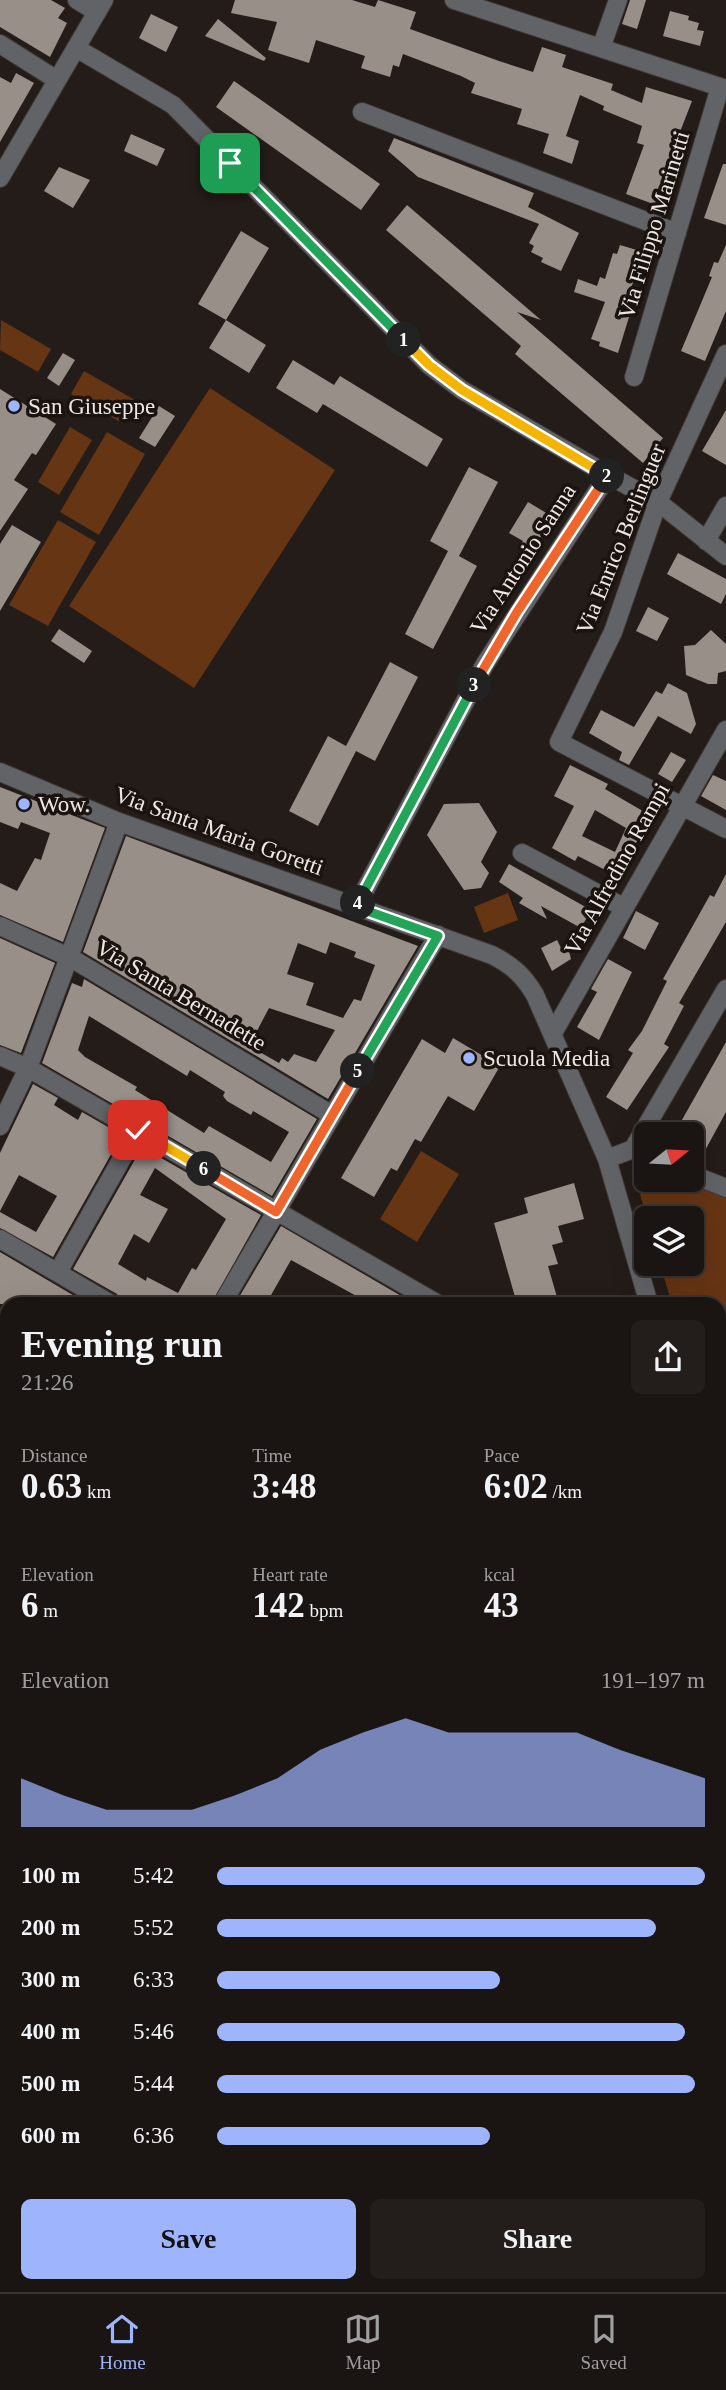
<!DOCTYPE html>
<html lang="en">
<head>
<meta charset="utf-8">
<style>
	:root { --surface:#1a1512; --page:#231e1b; --text:#f1f3f6; --muted:#9f9f9f; --line:#383432; --accent:#9eb4fd }
	body { margin:0; font-family:Georgia,serif; background:var(--page); color:var(--text); height:100vh; display:flex; flex-direction:column; font-size:26px; white-space:nowrap }
	* { box-sizing:border-box; margin:0 }
	p { font-size:23px; color:var(--muted) }
	.icon { flex:none; width:38px; height:38px; fill:none; stroke:currentColor; stroke-width:2; stroke-linecap:round; stroke-linejoin:round }
	.map { position:relative; flex:1; overflow:hidden }
	.sheet { position:absolute; left:0px; top:1297px; width:726px; height:996px; display:flex; flex-direction:column; background:var(--surface); border-radius:21px 21px 0 0; box-shadow:0 7px 28px #0002,0 0 0 2px var(--line) }
	.sheet>* { flex:none }
	.needle { width:46px; rotate:72deg }
	.controls { position:absolute; left:634px; top:1122px; display:grid; gap:14px }
	.controls a { display:grid; place-items:center; width:70px; height:70px; border-radius:10px; background:var(--surface); box-shadow:0 7px 28px #0002,0 0 0 2px var(--line); font-size:35px }
	.pin { position:absolute; display:grid; place-items:center; width:60px; height:60px; color:#fff; margin:-30px; border-radius:14px; box-shadow:0 4px 10px #0006 }
	.km { position:absolute; width:35px; height:35px; margin:-18px; border-radius:50%; background:#222; color:#fff; font-size:19px; line-height:35px; text-align:center }
	.round { display:grid; place-items:center; flex:none; width:74px; height:74px; border-radius:10px; background:var(--page) }
	.overview { display:flex; align-items:center; justify-content:space-between; height:119px; padding:0 21px }
	h1 { font-size:38px; font-weight:700; line-height:52px }
	.stats { display:grid; grid-template-columns:repeat(3,1fr); gap:10px; height:119px; padding:7px 21px }
	.stats div { display:grid; align-content:center }
	.stats b { font-size:35px; font-weight:700 }
	.stats small { font-size:19px; font-weight:400 }
	.stats p { font-size:19px }
	.chart { height:196px; padding:14px 21px }
	.chart p { display:flex; justify-content:space-between }
	.chart svg { width:100%; height:126px; margin-top:7px; fill:var(--accent); opacity:.7 }
	.action { display:flex; gap:14px; margin-top:auto; padding:14px 21px }
	.action a { flex:1; height:80px; border-radius:10px; background:var(--accent); color:#111; font-size:28px; font-weight:700; line-height:80px; text-align:center }
	.action a+a { background:var(--page); color:var(--text) }
	ul { padding:0 21px; list-style:none; font-size:23px }
	li { display:grid; grid-template-columns:112px 84px 1fr; align-items:center; height:52px }
	li i { height:18px; border-radius:9px; background:var(--accent) }
	.menu { display:flex; justify-content:space-around; align-items:center; height:98px; border-top:2px solid var(--line); background:var(--surface); font-size:19px; color:var(--muted) }
	.menu a { display:grid; justify-items:center; gap:4px }
	.menu .on { color:var(--accent) }
	.map>svg:first-child { display:block }
	.green { fill:#663514 }
	.building { fill:#988f89; fill-rule:evenodd }
	.lines { fill:none; stroke-linecap:round; stroke-linejoin:round }
	.minor-casing { stroke:#3f3935; stroke-width:20 }
	.tertiary-casing { stroke:#3f3935; stroke-width:20 }
	.minor { stroke:#626367; stroke-width:18 }
	.tertiary { stroke:#626367; stroke-width:18 }
	.split-1-casing { stroke:#fff; stroke-width:14 }
	.split-2-casing { stroke:#fff; stroke-width:14 }
	.split-3-casing { stroke:#fff; stroke-width:14 }
	.split-4-casing { stroke:#fff; stroke-width:14 }
	.split-5-casing { stroke:#fff; stroke-width:14 }
	.split-6-casing { stroke:#fff; stroke-width:14 }
	.split-7-casing { stroke:#fff; stroke-width:14 }
	.split-1 { stroke:#22a559; stroke-width:9 }
	.split-2 { stroke:#f5b400; stroke-width:9 }
	.split-3 { stroke:#f0652b; stroke-width:9 }
	.split-4 { stroke:#22a559; stroke-width:9 }
	.split-5 { stroke:#22a559; stroke-width:9 }
	.split-6 { stroke:#f0652b; stroke-width:9 }
	.split-7 { stroke:#f5b400; stroke-width:9 }
	.poi-dot { fill:#9eb4fd; stroke:#1a130f; stroke-width:2.5 }
	.labels { text-anchor:middle; dominant-baseline:central; stroke-width:7; stroke-linejoin:round; paint-order:stroke }
	.street-label { font-size:23px; fill:#ede8e5; stroke:#1a130f }
	.poi-label { font-size:23px; fill:#ede8e5; stroke:#1a130f; text-anchor:start }
</style>
</head>
<body>
<div class="map">
<svg width="726" height="2292" viewBox="0 0 726 2292">
	<rect width="100%" height="100%" fill="#231c18"/>
	<path class="green" d="M1 320 51 349 38 372 0 350Z
		M84 371 135 400 122 423 71 394Z
		M210 388 335 470 194 688 69 606Z
		M70 427 92 440 59 495 38 482Z
		M107 432 145 454 99 535 60 512Z
		M58 520 96 542 48 626 9 605Z
		M508 893 518 920 484 933 474 907Z
		M421 1151 459 1174 417 1242 380 1219Z
		M646 1166V1180H687L726 1198V1394L719 1397V1304H672L660 1264H691V1218H647L636 1180Z"/>
	<path class="building" d="M0 0H51L65 8 58 18 67 23 50 57 0 27Z
		M235 0H352L375 7 378 0 416 12 410 29 499 61 533 72 542 47 566 55 562 67 613 84 611 90 642 103 646 87 692 101 671 155 665 184 669 185 663 204 658 202 656 205 626 194 644 145 637 143 642 126 603 110 604 106 580 95 566 136 579 141 572 164 543 153 549 134 517 124 522 109 471 93 475 83 461 76 403 54 399 67 393 65 390 77 361 68 365 56 316 40 309 63 268 50 277 22 231 13Z
		M630 0H646L637 29 622 24Z
		M670 11 689 16 688 20 699 23 697 30 704 31 700 46 663 36Z
		M151 14 178 27 166 52 139 38Z
		M218 19 266 58 264 61 205 36Z
		M16 73 34 83 0 142V77L11 83Z
		M234 81 380 184 361 210 216 107Z
		M131 134 165 149 157 166 124 151Z
		M394 138 534 193 528 207 579 233 561 271 541 262 543 258 531 252 534 246 529 243 539 224 418 177 388 151Z
		M723 164H726V225L704 218Z
		M59 167 90 180 73 208 44 191Z
		M407 205 541 320 517 312 663 438 643 463 515 354 521 346 386 230Z
		M241 231 269 248 226 320 198 304Z
		M620 245 640 251 635 265 640 266 620 314 629 317 618 353 599 346 600 342 591 339 605 302 574 292 578 279 597 286 600 277 605 279 613 253 617 254Z
		M726 245V311L705 361 681 351 712 277 709 276 714 262 718 263Z
		M226 320 266 345 249 373 209 348Z
		M63 353 75 360 59 386 47 378Z
		M293 360 334 385 340 376 443 439 427 467 323 404 317 413 276 388Z
		M0 389 56 424 36 455 32 453 14 480 28 489 0 531Z
		M159 406 175 416 155 447 139 438Z
		M726 410V465L702 451Z
		M469 467 498 482 459 556 477 566 433 649 405 634 448 551 430 541Z
		M528 502 553 517 530 554 519 547 523 541 509 533Z
		M12 525 41 542 0 611V544Z
		M678 553 726 579V594L721 604 667 574Z
		M648 607 669 618 657 641 636 631Z
		M59 629 92 651 84 663 51 641Z
		M711 630 726 644V671L718 673 717 684H708L686 675 684 646 695 645Z
		M390 662 418 677 375 761 356 751 318 826 289 811 328 736 346 746Z
		M668 683 687 693 696 724 691 734 658 716 629 765 619 760 622 752 589 733 601 710 634 727 656 691 662 694Z
		M671 752 686 760 672 782 658 774Z
		M570 765 608 784 605 789 653 817 615 875 578 856 575 861 552 848 574 806 554 796ZM595 810 626 828 615 852 582 836Z
		M713 775 726 781V810L701 796Z
		M0 787 105 828 63 942 0 915V883L17 891 35 858 41 860 50 833 21 822 18 829 0 822Z
		M479 803 497 832 481 862 489 873 481 888 464 890 427 835 444 804Z
		M126 836 418 946 328 1099 83 952ZM330 942 356 952 354 957 375 965 361 1001 354 999 343 1018 306 1005 314 983 287 974 298 943 326 954ZM269 1008 335 1030 316 1062 294 1054 288 1062 282 1058 279 1063 249 1046Z
		M509 864 591 910 581 928 541 906 547 919 519 903 523 898 499 882Z
		M726 874V922L679 1003 684 1006 664 1044 669 1047 627 1110 606 1097 633 1053 628 1050 642 1031 667 981 663 979 710 895 714 897Z
		M636 911 659 923 645 950 623 938Z
		M0 938 55 963 21 1053 0 1045Z
		M557 940 561 948 569 951 571 959 552 971 541 948Z
		M608 959 632 972 599 1040 577 1027 597 992 591 989Z
		M84 979 317 1119 272 1196 42 1063 72 983 82 987ZM89 1016 187 1076 190 1070 225 1092 223 1096 227 1101 251 1115 253 1111 289 1132 271 1162 209 1126 204 1133 135 1090 137 1087 85 1057 78 1050Z
		M453 1038 500 1066 474 1111 448 1096 421 1142 415 1139 397 1171 391 1168 374 1197 341 1178 422 1039 445 1053Z
		M726 1042V1112L702 1156 691 1149V1134H674Z
		M33 1084 58 1098 54 1105 78 1120 82 1112 122 1135 53 1257 0 1228V1212L36 1232 57 1196 19 1175 0 1211V1153Z
		M142 1147 261 1215 211 1304H122L117 1294 73 1269ZM155 1168 226 1219 196 1270 192 1268 178 1293 147 1277 146 1281 118 1264 134 1234 149 1243 168 1209 140 1195Z
		M574 1183 584 1219 558 1226 563 1242 552 1245 558 1264 548 1266 559 1304H517L494 1223 528 1213 524 1198Z
		M281 1226 415 1304H371L291 1260 266 1304H235Z
		M0 1252 88 1304H0Z"/>
	<g class="lines">
		<g class="minor-casing">
			<path id="minor" d="M77 0 97 12
				M454 0 726 89
				M0 44 57 80
				M76 48 173 105 429 365 462 390 608 475 485 664 356 907
				M601 48 618 0
				M362 112 677 233
				M726 354 658 502 613 632 559 742 726 829
				M634 377 720 87
				M608 475 658 502 726 556
				M706 541 726 506
				M0 772 119 822 492 955C512 965 524 976 535 995L607 1159 649 1304
				M522 853 623 907
				M0 926 71 958 332 1115
				M553 1033 726 730
				M0 1056 28 1068 438 1304
				M0 1126 28 1068 119 822
				M607 1159 633 1149 726 989
				M691 1174 726 1188
				M0 1239 111 1304
				M58 1272 138 1130
				M222 1304 438 935
				M0 1322 7 1326
				M723 1408 726 1415
				M0 1470 7 1475
				M0 1601 7 1605
				M719 1626 726 1628
				M0 1681 7 1676
				M0 1862 7 1828
				M0 1892 7 1894
				M719 2022 726 2012
				M0 2052 7 2027
				M719 2189H726
				M0 2219 7 2221
				M86 2292 87 2286
				M212 2292 214 2286"/>
		</g>
		<g class="tertiary-casing">
			<path id="tertiary" d="M0 178 104 0"/>
		</g>
		<use href="#minor" class="minor"/>
		<use href="#tertiary" class="tertiary"/>
	</g>
	<g class="lines">
		<g class="split-1-casing">
			<path id="split-1" d="M230 163 404 340"/>
		</g>
		<g class="split-2-casing">
			<path id="split-2" d="M404 340 429 365 462 390 607 476"/>
		</g>
		<g class="split-3-casing">
			<path id="split-3" d="M474 685 517 612 607 476"/>
		</g>
		<g class="split-4-casing">
			<path id="split-4" d="M358 903 474 685"/>
		</g>
		<g class="split-5-casing">
			<path id="split-5" d="M358 903 356 907 438 936 358 1071"/>
		</g>
		<g class="split-6-casing">
			<path id="split-6" d="M204 1169 276 1212 358 1071"/>
		</g>
		<g class="split-7-casing">
			<path id="split-7" d="M138 1130 204 1169"/>
		</g>
		<use href="#split-1" class="split-1"/>
		<use href="#split-2" class="split-2"/>
		<use href="#split-3" class="split-3"/>
		<use href="#split-4" class="split-4"/>
		<use href="#split-5" class="split-5"/>
		<use href="#split-6" class="split-6"/>
		<use href="#split-7" class="split-7"/>
	</g>
	<g class="poi-dot">
		<circle cx="14" cy="406" r="7"/>
		<circle cx="24" cy="804" r="7"/>
		<circle cx="469" cy="1058" r="7"/>
	</g>
	<g class="labels">
		<g class="street-label">
			<text transform="translate(654 225) rotate(-73)">Via Filippo Marinetti</text>
			<text transform="translate(621 539) rotate(-68)">Via Enrico Berlinguer</text>
			<text transform="translate(523 559) rotate(-57)">Via Antonio Sanna</text>
			<text transform="translate(219 831) rotate(20)">Via Santa Maria Goretti</text>
			<text transform="translate(617 869) rotate(-61)">Via Alfredino Rampi</text>
			<text transform="translate(181 995) rotate(31)">Via Santa Bernadette</text>
		</g>
		<g class="poi-label">
			<text x="28" y="406">San Giuseppe</text>
			<text x="38" y="804">Wow.</text>
			<text x="483" y="1058">Scuola Media</text>
		</g>
	</g>
</svg>
<div class="controls">
<a><svg class="needle" viewBox="-14 -14 28 28"><path d="M0-13l5 13h-10z" fill="#e53935"/><path d="M0 13l5-13h-10z" fill="#9f9f9f"/></svg></a>
<a><svg class="icon" aria-label="layers" viewBox="0 0 24 24"><path d="M12 4l9 5-9 5-9-5zM3 14l9 5 9-5"/></svg></a>
</div>
<div class="pin" style="left:230px;top:163px;background:#1e9e55"><svg class="icon" aria-label="arrive" viewBox="0 0 24 24"><path d="M6 21V4h12l-3 4 3 4H6"/></svg></div>
<div class="pin" style="left:138px;top:1130px;background:#d93025"><svg class="icon" aria-label="check" viewBox="0 0 24 24"><path d="M5 12l5 5 9-10"/></svg></div>
<b class="km" style="left:404px;top:340px">1</b>
<b class="km" style="left:607px;top:476px">2</b>
<b class="km" style="left:474px;top:685px">3</b>
<b class="km" style="left:358px;top:903px">4</b>
<b class="km" style="left:358px;top:1071px">5</b>
<b class="km" style="left:204px;top:1169px">6</b>
<section class="sheet">
<div class="overview"><div><h1>Evening run</h1><p>21:26</p></div><a class="round"><svg class="icon" aria-label="share" viewBox="0 0 24 24"><path d="M12 15V3M7 8l5-5 5 5M5 13v7h14v-7"/></svg></a></div>
<div class="stats">
<div><p>Distance</p><b>0.63<small> km</small></b></div>
<div><p>Time</p><b>3:48</b></div>
<div><p>Pace</p><b>6:02<small> /km</small></b></div>
</div>
<div class="stats">
<div><p>Elevation</p><b>6<small> m</small></b></div>
<div><p>Heart rate</p><b>142<small> bpm</small></b></div>
<div><p>kcal</p><b>43</b></div>
</div>
<div class="chart"><p><span>Elevation</span>191–197 m</p>
<svg viewBox="0 0 160 44" preserveAspectRatio="none"><path d="M0 44V27L10 33L20 38L30 38L40 38L50 33L60 27L70 17L80 11L90 6L100 11L110 11L120 11L130 11L140 17L150 22L160 27V44z"/></svg>
</div>
<ul>
<li><b>100 m</b>5:42<i style="width:100%"></i></li>
<li><b>200 m</b>5:52<i style="width:90%"></i></li>
<li><b>300 m</b>6:33<i style="width:58%"></i></li>
<li><b>400 m</b>5:46<i style="width:96%"></i></li>
<li><b>500 m</b>5:44<i style="width:98%"></i></li>
<li><b>600 m</b>6:36<i style="width:56%"></i></li>
</ul>
<div class="action"><a>Save</a><a>Share</a></div>
</section>
</div>
<nav class="menu">
<a class="on"><svg class="icon" aria-label="home" viewBox="0 0 24 24"><path d="M3 11l9-7 9 7M6 9v11h12V9"/></svg>Home</a>
<a><svg class="icon" aria-label="map" viewBox="0 0 24 24"><path d="M3 6l6-2 6 2 6-2v14l-6 2-6-2-6 2zM9 4v14M15 6v14"/></svg>Map</a>
<a><svg class="icon" aria-label="saved" viewBox="0 0 24 24"><path d="M7 4h10v16l-5-4-5 4z"/></svg>Saved</a>
</nav>
</body>
</html>
